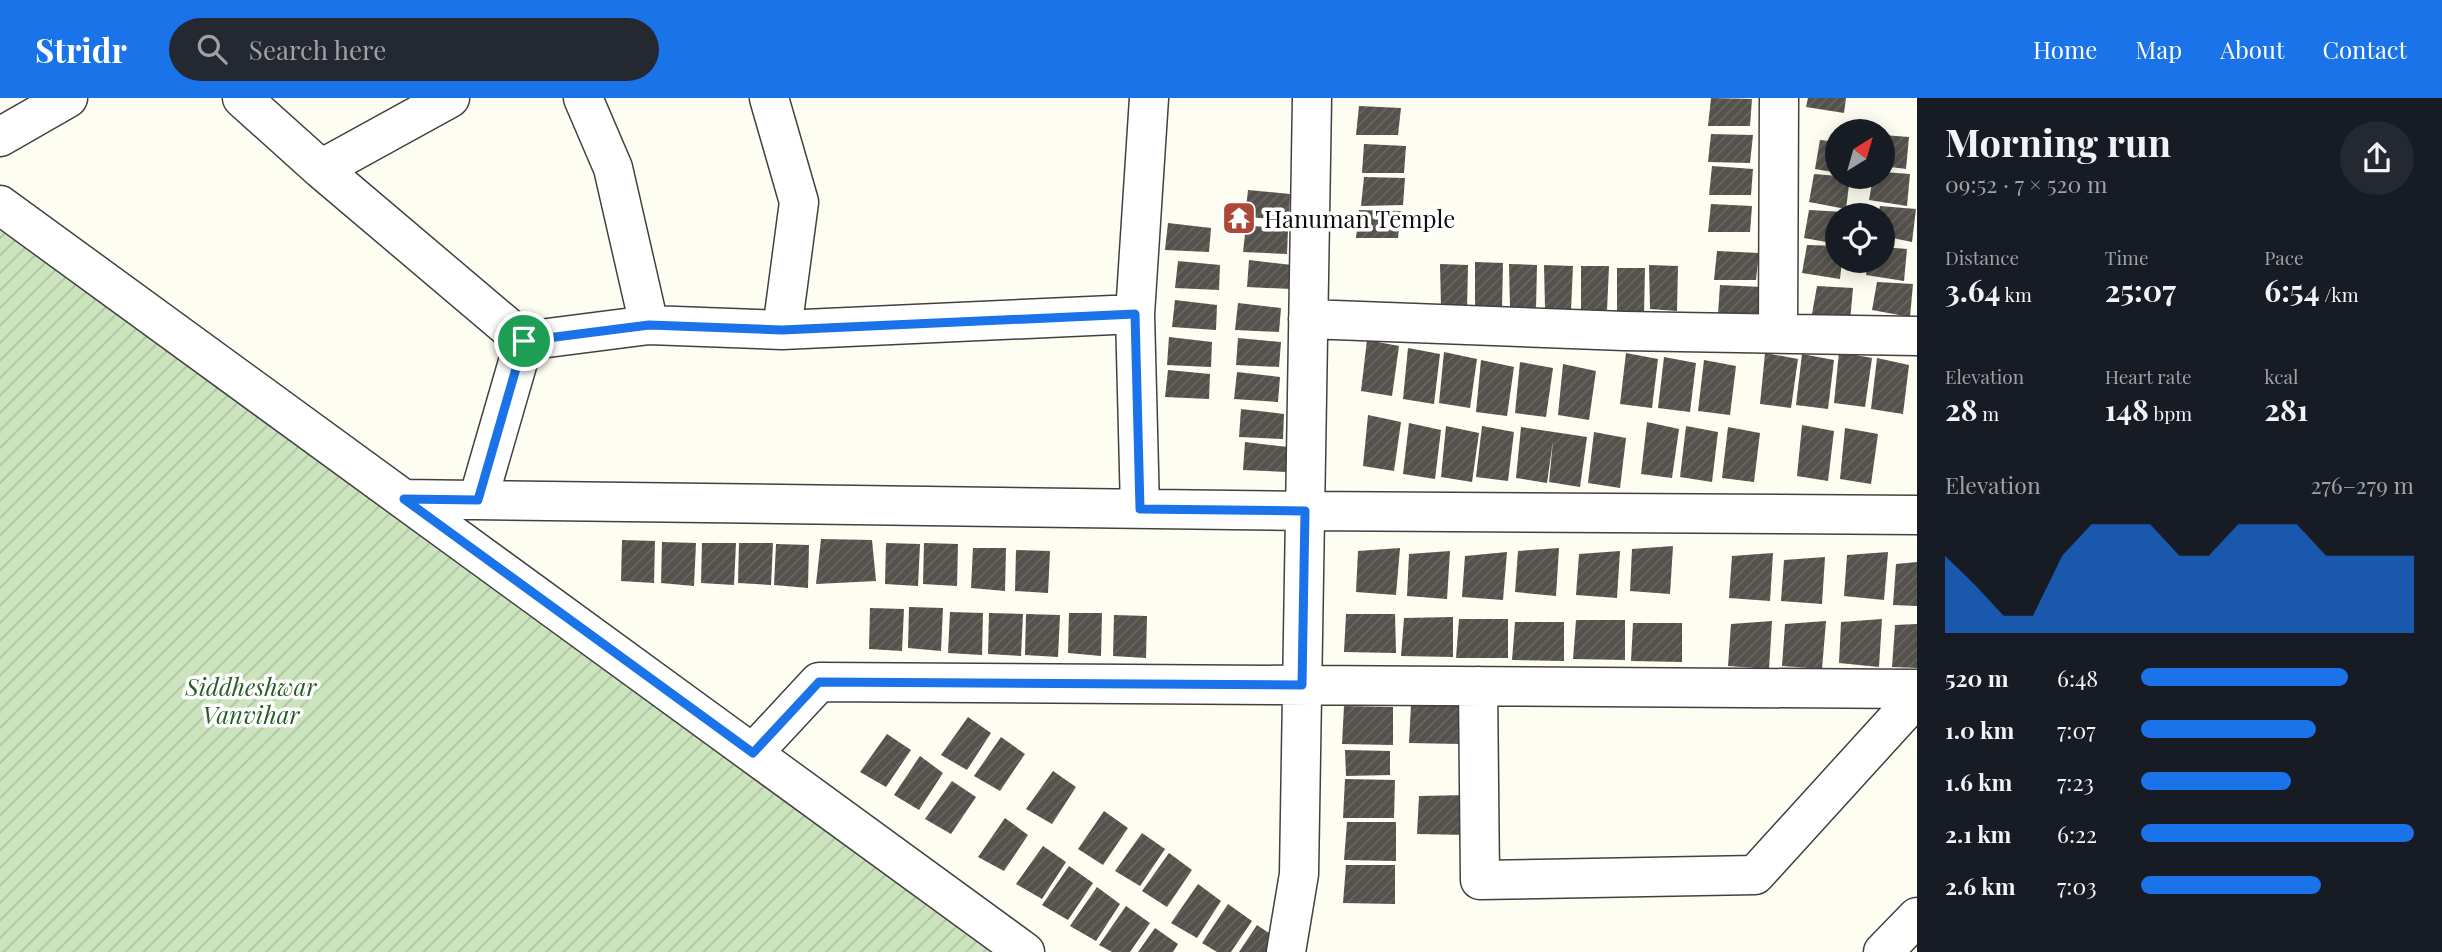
<!DOCTYPE html>
<html lang="en">
<head>
<meta charset="utf-8">
<style>
	:root { --surface:#171b24; --page:#242831; --text:#f1f3f6; --muted:#9ea1a6; --accent:#1a73e8 }
	body { margin:0; font-family:"Playfair Display",serif; background:var(--page); color:var(--text); height:100vh; display:flex; flex-direction:column; font-size:26px; white-space:nowrap }
	* { box-sizing:border-box; margin:0 }
	p { font-size:23px; color:var(--muted) }
	.icon { flex:none; width:38px; height:38px; fill:none; stroke:currentColor; stroke-width:2; stroke-linecap:round; stroke-linejoin:round }
	.map { position:relative; flex:1; overflow:hidden }
	.sheet { display:flex; flex-direction:column; background:var(--surface); width:525px }
	.sheet>* { flex:none }
	.needle { width:46px; rotate:37deg }
	.controls { position:absolute; left:1825px; top:21px; display:grid; gap:14px }
	.controls a { display:grid; place-items:center; width:70px; height:70px; border-radius:50%; background:var(--surface); box-shadow:0 4px 18px #0003; font-size:35px }
	.pin { position:absolute; display:grid; place-items:center; width:60px; height:60px; color:#fff; margin:-30px; border:4px solid #fff; border-radius:50%; box-shadow:0 2px 7px #0007 }
	.round { display:grid; place-items:center; flex:none; width:74px; height:74px; border-radius:37px; background:var(--page) }
	.head { display:flex; align-items:center; justify-content:space-between; height:119px; padding:0 28px }
	h1 { font-size:38px; font-weight:700; line-height:52px }
	.stats { display:grid; grid-template-columns:repeat(3,1fr); gap:10px; height:119px; padding:7px 28px }
	.stats div { display:grid; align-content:center }
	.stats b { font-size:30px; font-weight:700 }
	.stats small { font-size:19px; font-weight:400 }
	.stats p { font-size:19px }
	.chart { height:196px; padding:14px 28px }
	.chart p { display:flex; justify-content:space-between }
	.chart svg { width:100%; height:126px; margin-top:7px; fill:var(--accent); opacity:.7 }
	ul { padding:0 28px; list-style:none; font-size:23px }
	li { display:grid; grid-template-columns:112px 84px 1fr; align-items:center; height:52px }
	li i { height:18px; border-radius:9px; background:var(--accent) }
	header { display:flex; align-items:center; gap:42px; box-sizing:border-box; height:98px; padding:0 35px; background:var(--accent); color:#fff }
	header strong { font-size:33px }
	nav { display:flex; gap:38px; margin-inline-start:auto; font-size:24px }
	.search { width:490px; height:63px; background:var(--page); display:flex; align-items:center; gap:18px; box-sizing:border-box; padding:0 24px; border-radius:38px; color:var(--muted); font-size:26px }
	main { display:flex; flex:1; min-height:0 }
	.map>svg:first-child { display:block }
	.garden { fill:url(#garden-furrows) }
	.building { fill:url(#building-hatch) }
	.lines { fill:none; stroke-linecap:round; stroke-linejoin:round }
	.minor-casing { stroke:#414141; stroke-width:41 }
	.minor { stroke:#fff; stroke-width:38 }
	.route-casing { stroke:#fff; stroke-width:14 }
	.route { stroke:#1a73e8; stroke-width:9 }
	.labels { text-anchor:middle; dominant-baseline:central; stroke-width:7; stroke-linejoin:round; paint-order:stroke }
	.poi-label { font-size:24px; fill:#0e0e0e; stroke:#fff; text-anchor:start }
	.park-label { font-size:24px; font-style:italic; fill:#275e26; stroke:#fff }
</style>
</head>
<body>
<header>
<strong>Stridr</strong>
<div class="search"><svg class="icon" aria-label="search" viewBox="0 0 24 24"><circle cx="10" cy="10" r="6"/><path d="M15 15l6 6"/></svg>Search here</div>
<nav><a>Home</a><a>Map</a><a>About</a><a>Contact</a></nav>
</header>
<main>
<div class="map">
<svg width="1917" height="854" viewBox="0 0 1917 854">
	<defs>
		<pattern id="garden-furrows" width="10" height="10" patternUnits="userSpaceOnUse" patternTransform="scale(1.75)"><rect width="10" height="10" fill="#cbe4be"/><path d="M-1 1l2-2M0 10L10 0M9 11l2-2" fill="none" stroke="#adc2a2"/></pattern>
		<pattern id="building-hatch" width="6" height="6" patternUnits="userSpaceOnUse" patternTransform="scale(1.75)"><rect width="6" height="6" fill="#55514c"/><path d="M-1 1l2-2M0 6l6-6M5 7l2-2" fill="none" stroke="#696561"/></pattern>
	</defs>
	<rect width="100%" height="100%" fill="#fdfdf1"/>
	<path class="garden" d="M0 107 1025 854H0Z"/>
	<path class="building" d="M1711 0 1752 1 1750 28H1708Z
		M1808 0H1846L1844 15 1806 9Z
		M1359 8 1401 10 1398 37H1356Z
		M1711 36 1753 37 1750 65 1708 64Z
		M1883 37 1909 39 1906 71 1883 68Z
		M1820 42 1838 44V75L1815 71Z
		M1364 46 1406 48 1404 75H1362Z
		M1712 68 1753 71 1751 97H1709Z
		M1883 74 1910 76 1907 108 1869 102 1873 79H1883Z
		M1814 76 1850 79 1846 111 1809 104Z
		M1364 79 1405 80 1403 107 1361 108Z
		M1248 92 1290 96 1289 122 1245 119Z
		M1711 106 1752 108 1750 134H1708Z
		M1880 108 1916 111 1912 144 1883 138V117H1878Z
		M1359 112 1401 113 1398 140H1356Z
		M1809 112 1845 114V117H1838V146L1804 140Z
		M1168 125 1211 130 1209 154 1165 152Z
		M1246 127 1288 132 1287 156 1243 154Z
		M1807 147 1838 148V163H1842L1840 181 1802 175Z
		M1883 149 1907 151 1904 183 1866 177 1868 163H1883Z
		M1717 153 1759 155 1756 182H1714Z
		M1249 162 1292 167 1291 191 1247 189Z
		M1178 163 1220 167 1219 192 1175 190Z
		M1475 164 1503 165 1502 210 1475 208Z
		M1440 166 1468 167 1467 212 1441 210Z
		M1509 166 1537 167 1536 211 1510 210Z
		M1544 167 1573 168 1571 212 1545 210Z
		M1649 167 1678 168 1677 213 1650 211Z
		M1581 168H1609L1607 213 1581 211Z
		M1617 170H1645L1644 215 1617 213Z
		M1877 184 1913 186 1910 219 1872 212Z
		M1720 187 1762 189 1760 216H1718Z
		M1817 188 1853 190 1850 223 1812 216Z
		M1175 202 1217 207 1216 232 1172 229Z
		M1238 205 1281 210 1279 234 1235 232Z
		M1169 239 1212 244 1211 269 1167 267Z
		M1238 240 1281 244 1279 269 1236 267Z
		M1367 242 1399 248 1392 298 1361 293Z
		M1408 250 1440 256 1434 306 1403 301Z
		M1444 254 1477 261 1470 310 1439 305Z
		M1839 254 1872 260 1865 309 1834 305Z
		M1626 255 1658 261 1652 310 1620 306Z
		M1765 255 1798 261 1791 310 1760 306Z
		M1802 256 1834 262 1828 311 1796 307Z
		M1664 259 1696 265 1690 314 1658 310Z
		M1877 260 1909 267 1903 316 1871 311Z
		M1481 262 1514 269 1507 318 1476 314Z
		M1704 262 1736 268 1730 317 1698 313Z
		M1520 264 1553 270 1546 319 1515 315Z
		M1563 266 1596 273 1589 322 1558 317Z
		M1168 272 1210 276 1209 301 1165 299Z
		M1237 274 1280 279 1278 304 1234 301Z
		M1241 311 1284 316 1283 341 1239 339Z
		M1368 317 1401 324 1394 373 1363 368Z
		M1647 324 1679 331 1672 380 1641 376Z
		M1409 325 1441 332 1435 381 1403 376Z
		M1802 327 1834 333 1828 383 1797 378Z
		M1446 328 1479 335 1472 384 1441 379Z
		M1482 328 1514 334 1508 383 1476 379Z
		M1686 328 1718 334 1712 384 1680 379Z
		M1521 329 1587 339 1580 389 1549 384 1553 343 1547 385 1516 380Z
		M1728 329 1760 335 1754 384 1722 380Z
		M1845 330 1878 336 1871 386 1840 381Z
		M1594 334 1626 340 1620 390 1588 385Z
		M1245 344 1288 349 1287 374 1243 372Z
		M821 441 872 442 876 483 816 486Z
		M622 442 655 443 654 485 621 483Z
		M662 444 696 445 694 488 661 485Z
		M702 445H736L734 487 701 485Z
		M739 445H773L771 487 738 485Z
		M886 445 920 446 918 488 885 486Z
		M924 445 958 446 957 488 923 486Z
		M776 446 809 447 808 490 774 487Z
		M1673 448 1670 496 1630 493 1632 451Z
		M973 450H1006L1005 493 971 490Z
		M1400 450 1396 497 1356 494 1358 453Z
		M1559 450 1556 498 1515 494 1518 453Z
		M1016 452 1050 453 1048 495 1015 493Z
		M1450 453 1447 501 1407 498 1409 456Z
		M1620 453 1617 500 1576 497 1579 456Z
		M1507 454 1503 502 1462 499 1465 458Z
		M1888 454 1884 502 1844 498 1847 457Z
		M1773 455 1770 503 1729 500 1732 458Z
		M1825 459 1822 506 1781 503 1784 462Z
		M1917 464V508L1893 507 1896 466Z
		M909 509 943 510 941 553 908 550Z
		M870 510 904 511 902 553 869 551Z
		M950 514 983 515 982 557 948 555Z
		M989 515 1023 516 1021 558 988 556Z
		M1069 515H1102L1101 558 1068 555Z
		M1026 516 1060 517 1058 559 1025 557Z
		M1346 516H1395L1396 555 1344 554Z
		M1114 517 1147 518 1146 560 1113 558Z
		M1453 519V559L1401 558 1404 520Z
		M1459 521H1508V560H1456Z
		M1882 521 1879 569 1839 565 1841 524Z
		M1576 522H1625V562L1573 561Z
		M1772 523 1769 571 1728 568 1731 526Z
		M1826 523 1822 571 1782 568 1785 526Z
		M1515 524H1564V563L1512 562Z
		M1633 525H1682V564L1631 563Z
		M1917 526V570L1892 569 1895 527Z
		M1411 607H1460V646L1409 645Z
		M1344 608 1393 609V647L1342 646Z
		M968 619 991 635 967 672 941 657Z
		M887 636 911 652 886 689 860 674Z
		M1001 639 1025 656 1000 693 974 678Z
		M1345 652 1390 653V677L1346 678Z
		M920 658 943 675 919 712 894 697Z
		M1053 673 1076 689 1052 726 1026 711Z
		M1345 681 1395 682 1394 720H1343Z
		M952 683 976 699 951 736 925 721Z
		M1468 697V737L1417 736 1419 698Z
		M1104 713 1128 730 1103 767 1078 751Z
		M1005 720 1028 737 1004 773 978 759Z
		M1347 724H1396V763L1344 762Z
		M1142 735 1165 751 1140 788 1115 773Z
		M1043 748 1066 764 1042 801 1016 786Z
		M1169 755 1192 772 1167 809 1142 793Z
		M1346 767H1395V806L1343 805Z
		M1069 768 1093 785 1068 822 1042 807Z
		M1198 786 1221 803 1197 840 1171 825Z
		M1097 789 1120 806 1096 843 1070 828Z
		M1228 806 1252 823 1231 854H1217L1202 845Z
		M1126 808 1150 825 1130 854H1112L1099 847Z
		M1257 827 1281 843 1274 854H1239Z
		M1155 830 1178 846 1173 854H1138Z"/>
	<g class="lines">
		<g class="minor-casing">
			<path id="minor" d="M242 0 321 71 524 243
				M583 0 613 70 649 227
				M769 0 799 104 782 232
				M0 39 68 0
				M321 71 450 0
				M0 107 1025 854
				M1135 216 1149 0
				M1308 221 1624 233 1917 238
				M1778 234 1779 0
				M404 401 1305 413 1917 417
				M478 402 524 243 649 227 782 232 1135 216 1140 411
				M1478 588 1480 782 1755 777 1917 599
				M753 655 819 584 1917 591
				M1286 854 1299 776 1312 0
				M1883 854 1917 819"/>
		</g>
		<use href="#minor" class="minor"/>
	</g>
	<g class="lines">
		<g class="route-casing">
			<path id="route" d="M1135 216 1140 411 1305 413 1302 587 819 584 753 655 404 401 478 402 524 243 649 227 782 232Z"/>
		</g>
		<use href="#route" class="route"/>
	</g>
	<defs>
		<g id="temple-square" transform="scale(1.75)"><rect x="-9" y="-9" width="18" height="18" rx="4" fill="#ad4737" stroke="#fff"/><path d="M0-6L5-2H3V0L6.5 2.5H4V6H1.5V3h-3V6H-4V2.5H-6.5L-3 0V-2H-5Z" fill="#fff"/></g>
	</defs>
	<g fill-rule="evenodd">
		<use href="#temple-square" x="1239" y="120"/>
	</g>
	<g class="labels">
		<g class="poi-label">
			<text x="1264" y="120">Hanuman Temple</text>
		</g>
		<g class="park-label">
			<text x="251" y="588">Siddheshwar<tspan x="251" dy="28">Vanvihar</tspan></text>
		</g>
	</g>
</svg>
<div class="controls">
<a><svg class="needle" viewBox="-14 -14 28 28"><path d="M0-13l5 13h-10z" fill="#e53935"/><path d="M0 13l5-13h-10z" fill="#9ea1a6"/></svg></a>
<a><svg class="icon" aria-label="locate" viewBox="0 0 24 24"><circle cx="12" cy="12" r="6"/><path d="M12 2v4M12 18v4M2 12h4M18 12h4"/></svg></a>
</div>
<div class="pin" style="left:524px;top:243px;background:#1e9e55"><svg class="icon" aria-label="arrive" viewBox="0 0 24 24"><path d="M6 21V4h12l-3 4 3 4H6"/></svg></div>
</div>
<section class="sheet">
<div class="head"><div><h1>Morning run</h1><p>09:52 · 7 × 520 m</p></div><a class="round"><svg class="icon" aria-label="share" viewBox="0 0 24 24"><path d="M12 15V3M7 8l5-5 5 5M5 13v7h14v-7"/></svg></a></div>
<div class="stats">
<div><p>Distance</p><b>3.64<small> km</small></b></div>
<div><p>Time</p><b>25:07</b></div>
<div><p>Pace</p><b>6:54<small> /km</small></b></div>
</div>
<div class="stats">
<div><p>Elevation</p><b>28<small> m</small></b></div>
<div><p>Heart rate</p><b>148<small> bpm</small></b></div>
<div><p>kcal</p><b>281</b></div>
</div>
<div class="chart"><p><span>Elevation</span>276–279 m</p>
<svg viewBox="0 0 160 44" preserveAspectRatio="none"><path d="M0 44V17L10 27L20 38L30 38L40 17L50 6L60 6L70 6L80 17L90 17L100 6L110 6L120 6L130 17L140 17L150 17L160 17V44z"/></svg>
</div>
<ul>
<li><b>520 m</b>6:48<i style="width:76%"></i></li>
<li><b>1.0 km</b>7:07<i style="width:64%"></i></li>
<li><b>1.6 km</b>7:23<i style="width:55%"></i></li>
<li><b>2.1 km</b>6:22<i style="width:100%"></i></li>
<li><b>2.6 km</b>7:03<i style="width:66%"></i></li>
</ul>
</section>
</main>
</body>
</html>
